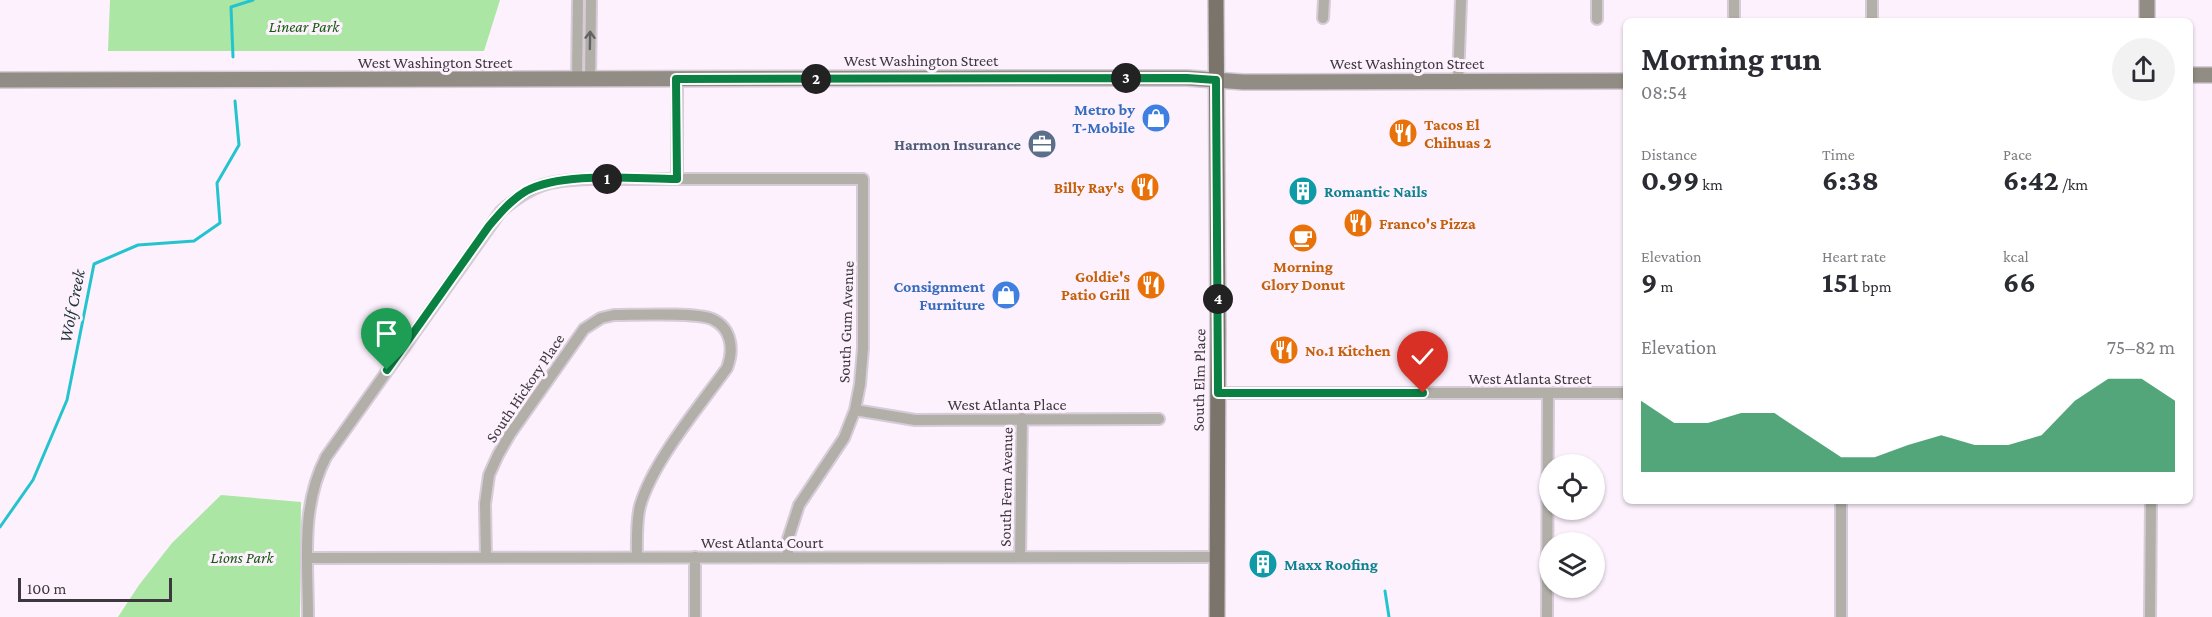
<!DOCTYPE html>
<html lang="en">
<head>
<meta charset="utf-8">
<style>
	:root { --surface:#fff; --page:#f2f2f3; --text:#2b2b33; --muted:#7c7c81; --accent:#0b8043 }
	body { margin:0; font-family:"Crimson Pro",serif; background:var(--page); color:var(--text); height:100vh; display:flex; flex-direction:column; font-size:22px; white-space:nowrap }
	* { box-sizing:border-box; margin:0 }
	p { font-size:20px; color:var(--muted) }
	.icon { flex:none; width:33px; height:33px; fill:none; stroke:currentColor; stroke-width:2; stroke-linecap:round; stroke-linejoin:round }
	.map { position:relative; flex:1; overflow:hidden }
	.side { position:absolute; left:1623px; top:18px; width:570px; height:486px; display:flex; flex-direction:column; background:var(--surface); border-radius:9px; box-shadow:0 2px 4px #0004 }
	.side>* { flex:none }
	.controls { position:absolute; left:1539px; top:454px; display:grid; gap:12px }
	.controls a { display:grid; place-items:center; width:66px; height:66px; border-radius:50%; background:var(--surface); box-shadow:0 2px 4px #0004; font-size:30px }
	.scale { position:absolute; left:18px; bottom:15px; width:154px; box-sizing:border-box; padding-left:6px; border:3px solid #3c383d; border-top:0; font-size:16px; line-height:21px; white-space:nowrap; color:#3c383d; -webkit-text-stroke:4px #fcf1fd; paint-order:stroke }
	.pin { position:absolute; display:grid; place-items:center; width:51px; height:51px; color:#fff; margin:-62px -26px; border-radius:50% 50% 50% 0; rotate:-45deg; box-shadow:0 0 6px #0007 }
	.pin .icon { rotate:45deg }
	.km { position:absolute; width:30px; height:30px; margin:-15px; border-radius:50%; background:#222; color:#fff; font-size:16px; line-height:30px; text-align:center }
	.round { display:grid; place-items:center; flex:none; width:63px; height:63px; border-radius:32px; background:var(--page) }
	.overview { display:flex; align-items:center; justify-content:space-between; height:102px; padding:0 18px }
	h1 { font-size:33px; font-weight:700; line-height:45px }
	.metrics { display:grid; grid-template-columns:repeat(3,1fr); gap:9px; height:102px; padding:6px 18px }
	.metrics div { display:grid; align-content:center }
	.metrics b { font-size:30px; font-weight:700 }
	.metrics small { font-size:16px; font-weight:400 }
	.metrics p { font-size:16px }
	.chart { height:168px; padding:12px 18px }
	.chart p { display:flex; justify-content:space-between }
	.chart svg { width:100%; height:108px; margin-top:6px; fill:var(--accent); opacity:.7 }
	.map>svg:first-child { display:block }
	.green { fill:#abe6a4 }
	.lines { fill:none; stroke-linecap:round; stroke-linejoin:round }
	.stream { stroke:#24c4ce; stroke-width:3 }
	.street-casing { stroke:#d6ccd7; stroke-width:14 }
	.secondary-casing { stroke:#d6ccd7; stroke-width:18 }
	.primary-casing { stroke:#d6ccd7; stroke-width:18 }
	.street { stroke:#b2afa9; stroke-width:10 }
	.secondary { stroke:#928d84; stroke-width:15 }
	.primary { stroke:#7b746a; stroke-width:15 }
	.oneway { stroke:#656263 }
	.route-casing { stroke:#fff; stroke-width:12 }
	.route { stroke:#0b8043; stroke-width:8 }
	.labels { text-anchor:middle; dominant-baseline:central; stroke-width:6; stroke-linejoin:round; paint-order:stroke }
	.park-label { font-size:16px; font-style:italic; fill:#175811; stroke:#fcf1fd }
	.street-label { font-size:16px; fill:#3c383d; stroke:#fcf1fd }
	.shop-label { font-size:16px; font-weight:bold; fill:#366cbe; stroke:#fcf1fd; text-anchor:end }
	.food-label { font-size:16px; font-weight:bold; fill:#c56008; stroke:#fcf1fd; text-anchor:start }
	.service-label { font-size:16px; font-weight:bold; fill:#4e5e75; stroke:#fcf1fd; text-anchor:end }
	.culture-label { font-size:16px; font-weight:bold; fill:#0d838f; stroke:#fcf1fd; text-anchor:start }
	.water-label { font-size:18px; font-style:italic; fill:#1b3334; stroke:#fcf1fd }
</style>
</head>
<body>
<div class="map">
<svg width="2212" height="617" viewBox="0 0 2212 617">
	<rect width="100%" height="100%" fill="#fcf1fd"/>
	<path class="green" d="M110 0H500L484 51H108Z
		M221 495 301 502 300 617H118L139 585 172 543Z"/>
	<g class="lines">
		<path class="stream" d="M233 57 231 7 253 0
			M0 527 33 480 67 400 94 264 138 245 194 241 220 223 217 183 239 145 235 101
			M1385 591 1389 617"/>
		<g class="street-casing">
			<path id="street" d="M1597 0V19
				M1734 0V17
				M1872 0V21
				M1323 18 1324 0
				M677 79V179
				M577 80 578 0
				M590 80 591 0
				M1458 81 1461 0
				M1218 393H1626
				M855 410 915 420 1159 419
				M1841 501V617
				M695 557V617
				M1020 557 1022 418
				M307 558 1217 557
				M486 558 485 504 489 475 498 455 510 434 584 329 601 318 614 315C635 315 695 312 712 319 732 328 734 350 727 368 699 407 653 461 640 506 636 522 637 540 637 557
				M308 617C308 563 300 507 326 457L501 211C533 184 549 180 591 179H863V348L860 384 855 410 844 438 799 505 788 539V557
				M1547 617 1548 393
				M2150 617 2151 501"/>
		</g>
		<g class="secondary-casing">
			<path id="secondary" d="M2147 0V21
				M2190 75H2212
				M0 80 1034 78H1187L1243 82 1626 81"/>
		</g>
		<g class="primary-casing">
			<path id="primary" d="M1216 0 1218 333 1217 617"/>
		</g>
		<use href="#street" class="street"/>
		<use href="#secondary" class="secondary"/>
		<use href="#primary" class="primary"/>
	</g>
	<defs><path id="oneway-shaft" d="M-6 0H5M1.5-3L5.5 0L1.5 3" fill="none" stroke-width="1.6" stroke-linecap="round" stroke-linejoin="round" transform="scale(1.5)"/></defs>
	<use class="oneway" href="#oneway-shaft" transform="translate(590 40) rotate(-89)"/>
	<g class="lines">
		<g class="route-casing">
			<path id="route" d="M387 370 489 226C500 213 511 200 526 191 563 171 634 179 677 179L676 79 1187 78 1216 80 1218 393H1423"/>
		</g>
		<use href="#route" class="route"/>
	</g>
	<defs>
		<g id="shop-disc" transform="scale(1.5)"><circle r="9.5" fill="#3f7fe0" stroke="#fcf1fd"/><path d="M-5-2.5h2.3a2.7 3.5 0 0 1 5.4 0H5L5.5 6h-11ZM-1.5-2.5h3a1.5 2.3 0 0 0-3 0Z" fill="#fff"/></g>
		<g id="restaurant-disc" transform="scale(1.5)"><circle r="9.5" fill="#e8710a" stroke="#fcf1fd"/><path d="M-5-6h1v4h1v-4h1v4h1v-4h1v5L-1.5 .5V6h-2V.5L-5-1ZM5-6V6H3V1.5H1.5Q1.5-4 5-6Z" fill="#fff"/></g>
		<g id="office-disc" transform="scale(1.5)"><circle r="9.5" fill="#5c6f8a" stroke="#fcf1fd"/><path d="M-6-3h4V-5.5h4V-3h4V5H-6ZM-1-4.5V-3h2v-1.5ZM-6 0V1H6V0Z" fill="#fff"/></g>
		<g id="building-disc" transform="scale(1.5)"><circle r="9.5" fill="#0f9aa8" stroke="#fcf1fd"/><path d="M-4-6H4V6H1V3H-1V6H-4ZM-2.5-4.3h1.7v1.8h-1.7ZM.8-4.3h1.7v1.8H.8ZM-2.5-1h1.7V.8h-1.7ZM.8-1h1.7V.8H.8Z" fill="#fff"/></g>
		<g id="cafe-disc" transform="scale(1.5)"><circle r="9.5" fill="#e8710a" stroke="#fcf1fd"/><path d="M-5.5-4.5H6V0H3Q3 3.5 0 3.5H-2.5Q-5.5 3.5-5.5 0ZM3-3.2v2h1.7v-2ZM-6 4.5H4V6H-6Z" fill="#fff"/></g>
	</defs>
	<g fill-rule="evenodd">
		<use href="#shop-disc" x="1156" y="118"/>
		<use href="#restaurant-disc" x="1403" y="133"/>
		<use href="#office-disc" x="1042" y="144"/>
		<use href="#restaurant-disc" x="1145" y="187"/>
		<use href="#building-disc" x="1303" y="191"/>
		<use href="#restaurant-disc" x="1358" y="223"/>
		<use href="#cafe-disc" x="1303" y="238"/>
		<use href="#restaurant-disc" x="1151" y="285"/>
		<use href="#shop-disc" x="1006" y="295"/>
		<use href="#restaurant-disc" x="1284" y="350"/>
		<use href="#building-disc" x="1263" y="564"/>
	</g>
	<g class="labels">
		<g class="park-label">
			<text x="304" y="26">Linear Park</text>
			<text x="242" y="557">Lions Park</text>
		</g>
		<g class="street-label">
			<text x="921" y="60">West Washington Street</text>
			<text x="435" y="62">West Washington Street</text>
			<text x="1407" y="63">West Washington Street</text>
			<text transform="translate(846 322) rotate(-88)">South Gum Avenue</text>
			<text x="1530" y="378">West Atlanta Street</text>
			<text transform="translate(1199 380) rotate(-89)">South Elm Place</text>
			<text transform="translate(525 388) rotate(-56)">South Hickory Place</text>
			<text x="1007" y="404">West Atlanta Place</text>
			<text transform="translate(1006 487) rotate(-89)">South Fern Avenue</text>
			<text x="762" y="542">West Atlanta Court</text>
		</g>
		<g class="shop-label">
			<text x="1135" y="109">Metro by<tspan x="1135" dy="18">T-Mobile</tspan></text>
			<text x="985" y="286">Consignment<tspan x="985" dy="18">Furniture</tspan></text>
		</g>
		<g class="food-label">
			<text x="1424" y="124">Tacos El<tspan x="1424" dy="18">Chihuas 2</tspan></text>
			<text x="1124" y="187" text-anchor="end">Billy Ray's</text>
			<text x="1379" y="223">Franco's Pizza</text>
			<text x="1303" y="266" text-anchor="middle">Morning<tspan x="1303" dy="18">Glory Donut</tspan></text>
			<text x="1130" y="276" text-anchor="end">Goldie's<tspan x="1130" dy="18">Patio Grill</tspan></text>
			<text x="1305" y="350">No.1 Kitchen</text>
		</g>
		<g class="service-label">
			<text x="1021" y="144">Harmon Insurance</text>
		</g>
		<g class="culture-label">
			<text x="1324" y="191">Romantic Nails</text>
			<text x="1284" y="564">Maxx Roofing</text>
		</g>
		<g class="water-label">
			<text transform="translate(72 306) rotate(-79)">Wolf Creek</text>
		</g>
	</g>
</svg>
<div class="controls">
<a><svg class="icon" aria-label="locate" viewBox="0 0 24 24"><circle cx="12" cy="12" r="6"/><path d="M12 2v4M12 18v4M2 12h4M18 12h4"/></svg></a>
<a><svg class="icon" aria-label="layers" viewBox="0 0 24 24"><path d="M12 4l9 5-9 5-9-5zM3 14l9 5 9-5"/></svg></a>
</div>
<div class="scale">100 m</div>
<div class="pin" style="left:387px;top:370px;background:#1e9e55"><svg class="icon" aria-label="arrive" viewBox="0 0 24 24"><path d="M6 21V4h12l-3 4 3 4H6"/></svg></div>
<div class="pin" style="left:1423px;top:393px;background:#d93025"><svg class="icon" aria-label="check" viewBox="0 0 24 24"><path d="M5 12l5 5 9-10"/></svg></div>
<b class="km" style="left:607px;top:179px">1</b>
<b class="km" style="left:816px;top:79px">2</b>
<b class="km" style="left:1126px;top:78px">3</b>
<b class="km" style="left:1218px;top:299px">4</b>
<section class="side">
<div class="overview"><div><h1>Morning run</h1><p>08:54</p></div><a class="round"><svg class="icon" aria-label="share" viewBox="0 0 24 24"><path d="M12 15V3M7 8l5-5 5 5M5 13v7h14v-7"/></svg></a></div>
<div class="metrics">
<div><p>Distance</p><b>0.99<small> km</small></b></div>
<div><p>Time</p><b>6:38</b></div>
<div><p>Pace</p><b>6:42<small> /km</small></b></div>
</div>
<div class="metrics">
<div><p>Elevation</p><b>9<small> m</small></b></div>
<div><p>Heart rate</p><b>151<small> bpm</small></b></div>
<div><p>kcal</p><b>66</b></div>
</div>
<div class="chart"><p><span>Elevation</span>75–82 m</p>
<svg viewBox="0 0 160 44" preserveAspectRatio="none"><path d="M0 44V15L10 24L20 24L30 20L40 20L50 29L60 38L70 38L80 33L90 29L100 33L110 33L120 29L130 15L140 6L150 6L160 15V44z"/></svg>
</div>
</section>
</div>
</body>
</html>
